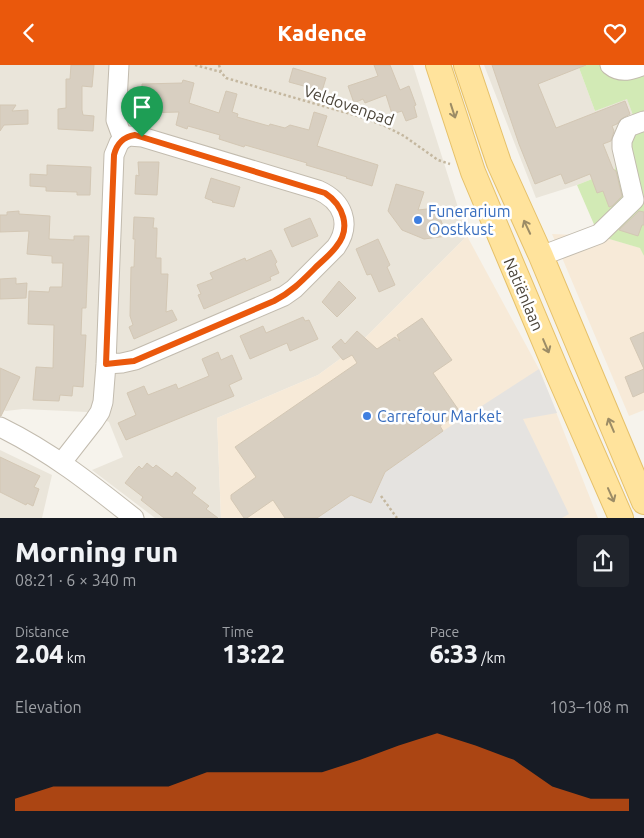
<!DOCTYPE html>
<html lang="en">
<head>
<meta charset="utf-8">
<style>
	:root { --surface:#171b24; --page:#20242c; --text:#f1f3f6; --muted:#9ea1a6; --accent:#ea580c }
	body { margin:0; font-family:Ubuntu,sans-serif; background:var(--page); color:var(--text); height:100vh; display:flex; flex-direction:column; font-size:19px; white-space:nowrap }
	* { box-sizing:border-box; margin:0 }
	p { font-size:16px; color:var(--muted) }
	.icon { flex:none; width:28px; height:28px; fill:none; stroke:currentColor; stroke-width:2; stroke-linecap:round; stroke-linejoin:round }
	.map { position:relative; height:453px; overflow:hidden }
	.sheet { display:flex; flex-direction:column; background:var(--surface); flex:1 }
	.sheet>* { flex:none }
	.pin { position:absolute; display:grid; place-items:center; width:42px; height:42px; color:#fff; margin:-51px -21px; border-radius:50% 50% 50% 0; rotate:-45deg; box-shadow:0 0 5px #0007 }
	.pin .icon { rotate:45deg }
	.round { display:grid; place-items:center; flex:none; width:52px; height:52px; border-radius:5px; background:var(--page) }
	.overview { display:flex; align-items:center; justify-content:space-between; height:85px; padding:0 15px }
	h1 { font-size:28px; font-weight:800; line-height:38px }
	.metrics { display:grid; grid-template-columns:repeat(3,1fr); gap:8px; height:85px; padding:5px 15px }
	.metrics div { display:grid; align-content:center }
	.metrics b { font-size:25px; font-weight:800 }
	.metrics small { font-size:14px; font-weight:400 }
	.metrics p { font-size:14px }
	.chart { height:140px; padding:10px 15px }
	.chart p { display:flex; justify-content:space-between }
	.chart svg { width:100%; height:90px; margin-top:5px; fill:var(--accent); opacity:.7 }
	header { display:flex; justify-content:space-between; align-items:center; height:65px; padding:0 15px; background:var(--accent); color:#fff; font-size:22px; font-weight:800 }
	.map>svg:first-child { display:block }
	.residential { fill:#eae5da }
	.commercial { fill:#f7ead8 }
	.green { fill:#d2eab5 }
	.parking { fill:#e5e3e0 }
	.building { fill:#d8cfc1; stroke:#d3c7b4 }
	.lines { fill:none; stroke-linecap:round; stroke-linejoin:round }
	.minor-casing { stroke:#c2bbae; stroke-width:21 }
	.major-casing { stroke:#e6c16a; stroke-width:26 }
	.path { stroke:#c4b79f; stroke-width:2.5; stroke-dasharray:2.5 2.5; stroke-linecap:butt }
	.minor { stroke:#fff; stroke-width:19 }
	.major { stroke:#ffe39c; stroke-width:24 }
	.oneway { stroke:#9c8c66 }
	.route-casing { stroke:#fff; stroke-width:10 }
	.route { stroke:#ea580c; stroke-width:6 }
	.shop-dot { fill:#3f7fe0; stroke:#fff; stroke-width:2 }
	.labels { text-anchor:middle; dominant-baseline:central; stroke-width:5; stroke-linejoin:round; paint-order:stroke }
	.street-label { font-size:16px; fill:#4b4439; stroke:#fff }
	.shop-label { font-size:16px; fill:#366cbe; stroke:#fff; text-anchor:start }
</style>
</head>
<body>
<header><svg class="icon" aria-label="back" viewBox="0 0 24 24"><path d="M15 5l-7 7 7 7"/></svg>Kadence<svg class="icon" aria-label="heart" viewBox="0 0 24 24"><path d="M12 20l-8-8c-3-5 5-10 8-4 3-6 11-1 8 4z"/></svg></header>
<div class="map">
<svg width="644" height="453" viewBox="0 0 644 453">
	<rect width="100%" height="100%" fill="#f6f3ec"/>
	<path class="residential" d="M0 0H413L467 171 355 283 318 310 217 353 221 453H155L92 405 123 392 109 357 87 347 23 344 6 346 0 344Z
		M484 0H578L595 46 627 33 634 53 619 71 615 105 577 120 536 133Z
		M0 385 52 410 42 453H0Z"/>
	<path class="commercial" d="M552 169 599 171 641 183 644 191V345L629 351Z
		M467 171 539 304 598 453H221L217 353 318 310 355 283Z"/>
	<path class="green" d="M578 0H644V191L640 183 599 171 577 120 615 105 619 71 616 63 634 53 627 34 595 46Z"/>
	<path class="parking" d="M539 304 557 348 523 354 569 449 562 453H317L355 427 353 431 371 438 385 407 443 366Z"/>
	<path class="building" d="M71 0H94L92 22 82 21V45L83 50 94 51 93 66 58 64V44L66 43V14H70Z
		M374 0H390L400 25 409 21 416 40 414 41 417 52 406 56 402 46 392 49 386 30 365 38 363 34 354 38 348 21 378 11Z
		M492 0H586L538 19 556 63 625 36 630 49 621 54 617 59 612 61 614 66 611 76 603 79 613 104 616 106 622 131 612 141 609 142 603 126 597 128 590 109 565 119 561 109 535 119 519 79Z
		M293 3 326 13 322 26 289 17Z
		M183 15 194 18 189 38 219 48 226 26 237 29 232 47 238 49 237 52 269 61 270 59 285 63 290 60 309 65 314 47 327 51 317 81 378 100 372 121 346 113 347 112 306 100 307 98 245 80 244 82 219 74 220 70 188 61 187 64 176 60 179 47 142 48V19L182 18Z
		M0 40H16L12 46 28 45V59L4 60 0 66Z
		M138 97H159L157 130 135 129 136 110 139 111Z
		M47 100 91 102 90 130H77V127L46 126V122L30 121V109L47 110Z
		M211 113 240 122 234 142 212 137 213 136 205 133Z
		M396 119 424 127 418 145 436 143 447 171 424 174 402 165 388 146Z
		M19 146V149L50 151 49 174 74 175V171H89L86 243H82L81 270H86L83 322 73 321 72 331 60 330 59 336 33 335 36 302 53 303 54 260 28 259 29 226 49 227 50 222H62L63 198H52V191L27 189 29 166 0 167V150H7V147Z
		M639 146 644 147V160H642L638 171 619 165Z
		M134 152 154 153 153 163H157V168L156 193H161V209H168L166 247 172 245 177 255 134 274 129 262 133 260 130 251 131 202H134L135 174H133Z
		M310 153 318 171 292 182 284 164Z
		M378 174 390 200 387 202 395 220 379 227 371 209 367 210 356 184Z
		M271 185 277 197 275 199 279 208 270 212 271 215 204 244 198 230 201 229 197 220 213 214 210 208 245 193 246 196Z
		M16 213V219L27 218 26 233 0 234V214Z
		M339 216 356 233 337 252 322 237Z
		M303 252 305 256 309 255 318 274 290 286 287 278 250 294 240 271 263 261 266 268Z
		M422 253 452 295 433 308 460 347 440 361 443 366 385 407 371 438 351 430 317 453H285L273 435 247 453H244L231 434V430L256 412 235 382 357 298 352 290 343 295 332 282 341 274 345 279 357 266 377 284 395 272 400 276 397 270Z
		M644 267V327L633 332 625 312 644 304 630 273Z
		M218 287 221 295 232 290 242 314 229 320 234 331 126 375 118 358 136 350 127 328 144 321 148 330 176 319 178 324 209 311 202 294Z
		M0 303 20 312 1 351H0Z
		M0 392 40 411 34 422 39 424 33 441 27 438 26 440 0 427Z
		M147 398 153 403 156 400 172 412 176 407 196 423 192 428 209 441 206 444 218 453H164L141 435 143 432 125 418 136 404 139 401 142 404Z"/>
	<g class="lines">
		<g class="minor-casing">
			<path id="minor" d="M610 0C621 9 632 5 644 0
				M634 135 622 83V76L628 62 644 56
				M541 191 599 169 634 135
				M106 299 122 298 135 295 284 231 294 224 336 182C352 159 343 136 318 125L142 72 129 71 123 74
				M0 362C51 387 90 418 134 453
				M62 397 94 356 100 347 103 337 106 299 114 90 119 78 123 74 116 55 119 0"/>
		</g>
		<g class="major-casing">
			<path id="major" d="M438 0 473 107 558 309 621 453
				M466 0 499 98 541 191 644 437"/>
		</g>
		<path class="path" d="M195 0 221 7
			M219 0 221 7 226 13 361 52 385 61 404 71 438 95 450 99
			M381 431 397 453"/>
		<use href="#minor" class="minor"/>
		<use href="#major" class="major"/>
	</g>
	<defs><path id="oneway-shaft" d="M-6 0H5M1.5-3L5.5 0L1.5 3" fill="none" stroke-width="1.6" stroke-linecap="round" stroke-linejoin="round" transform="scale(1.25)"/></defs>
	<g class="oneway">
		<use href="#oneway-shaft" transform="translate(453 46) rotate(72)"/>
		<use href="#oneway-shaft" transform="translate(527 162) rotate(-115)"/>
		<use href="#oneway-shaft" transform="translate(546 281) rotate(67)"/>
		<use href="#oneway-shaft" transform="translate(611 360) rotate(-113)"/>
		<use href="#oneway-shaft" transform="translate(611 430) rotate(66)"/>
	</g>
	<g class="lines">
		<g class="route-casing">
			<path id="route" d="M135 70 325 128C343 140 352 163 336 182 330 190 321 197 314 204 301 217 290 228 274 236L134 296 106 299 114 90C117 78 123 72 135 70Z"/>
		</g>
		<use href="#route" class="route"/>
	</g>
	<g class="shop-dot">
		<circle cx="418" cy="155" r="5"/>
		<circle cx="367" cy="351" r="5"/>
	</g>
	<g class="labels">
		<g class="street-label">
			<text transform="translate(349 40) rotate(19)">Veldovenpad</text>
			<text transform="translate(524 229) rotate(67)">Natiënlaan</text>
		</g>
		<g class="shop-label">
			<text x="428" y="146">Funerarium<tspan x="428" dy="18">Oostkust</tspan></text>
			<text x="377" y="351">Carrefour Market</text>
		</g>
	</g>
</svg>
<div class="pin" style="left:142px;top:72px;background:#1e9e55"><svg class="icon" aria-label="arrive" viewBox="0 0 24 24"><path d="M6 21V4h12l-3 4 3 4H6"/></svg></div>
</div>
<section class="sheet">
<div class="overview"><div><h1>Morning run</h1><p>08:21 · 6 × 340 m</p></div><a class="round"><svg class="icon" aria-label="share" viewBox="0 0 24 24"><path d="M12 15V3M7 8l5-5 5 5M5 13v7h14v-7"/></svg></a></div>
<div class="metrics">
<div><p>Distance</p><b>2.04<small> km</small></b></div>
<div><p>Time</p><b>13:22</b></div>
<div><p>Pace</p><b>6:33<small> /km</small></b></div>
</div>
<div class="chart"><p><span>Elevation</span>103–108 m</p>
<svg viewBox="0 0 160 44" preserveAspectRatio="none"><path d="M0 44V38L10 32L20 32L30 32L40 32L50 25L60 25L70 25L80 25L90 19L100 12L110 6L120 12L130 19L140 32L150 38L160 38V44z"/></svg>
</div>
</section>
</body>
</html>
